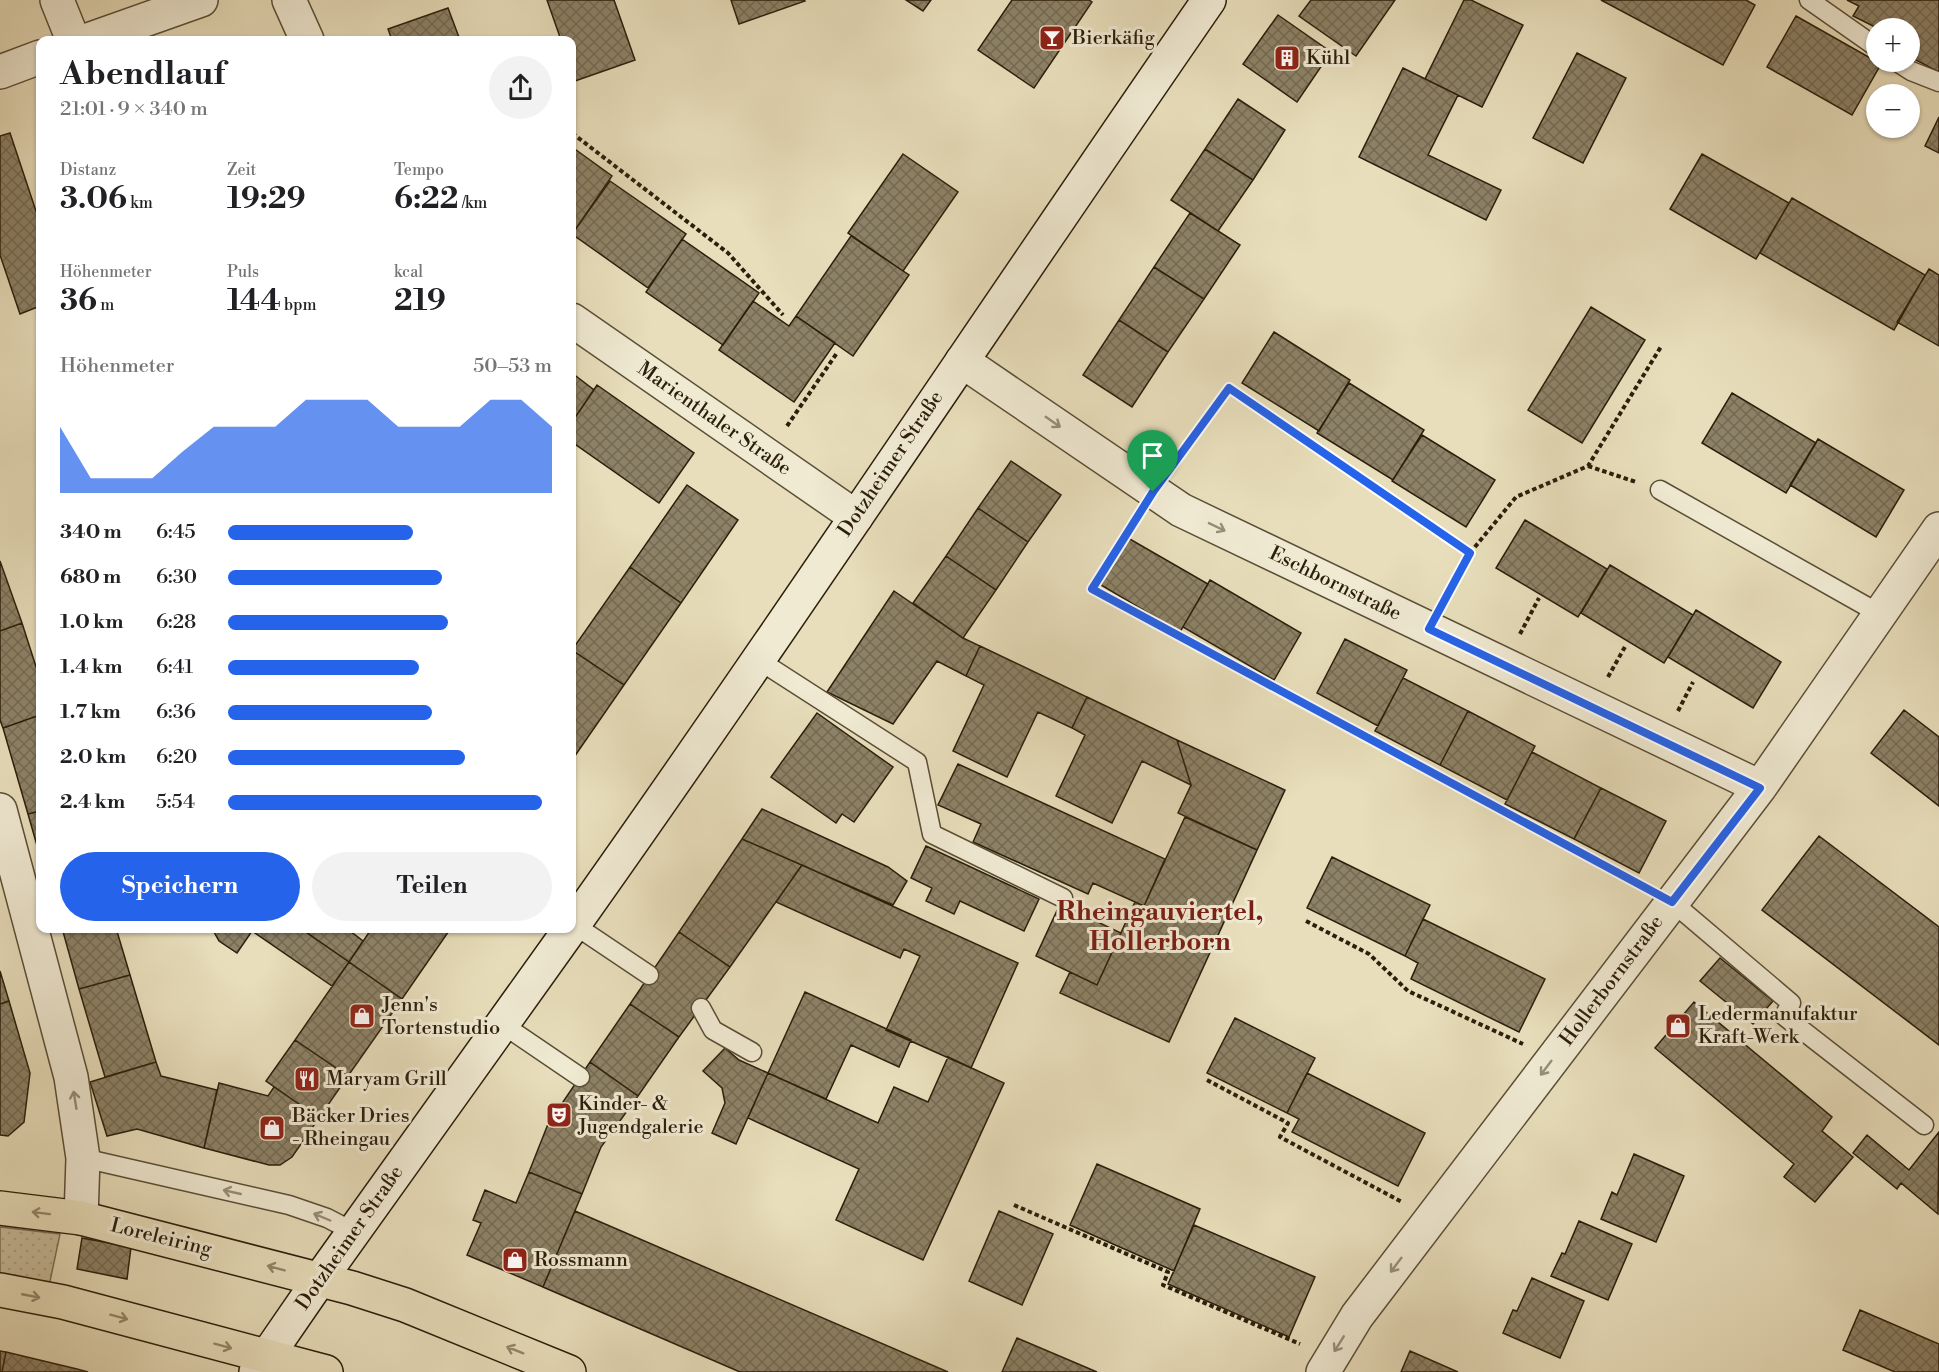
<!DOCTYPE html>
<html lang="de">
<head>
<meta charset="utf-8">
<style>
	:root { --surface:#fff; --page:#f2f2f2; --text:#202124; --muted:#757577; --accent:#2563eb }
	body { margin:0; font-family:"Libre Bodoni",serif; background:var(--page); color:var(--text); height:100vh; display:flex; flex-direction:column; font-size:22px; white-space:nowrap }
	* { box-sizing:border-box; margin:0 }
	p { font-size:20px; color:var(--muted) }
	.icon { flex:none; width:33px; height:33px; fill:none; stroke:currentColor; stroke-width:2; stroke-linecap:round; stroke-linejoin:round }
	.map { position:relative; flex:1; overflow:hidden }
	.details { position:absolute; left:36px; top:36px; width:540px; height:897px; display:flex; flex-direction:column; background:var(--surface); border-radius:12px; box-shadow:0 2px 4px #0004 }
	.details>* { flex:none }
	.fabs { position:absolute; left:1866px; top:18px; display:grid; gap:12px }
	.fabs a { display:grid; place-items:center; width:54px; height:54px; border-radius:50%; background:var(--surface); box-shadow:0 2px 4px #0004; font-size:30px }
	.pin { position:absolute; display:grid; place-items:center; width:51px; height:51px; color:#fff; margin:-62px -26px; border-radius:50% 50% 50% 0; rotate:-45deg; box-shadow:0 0 6px #0007 }
	.pin .icon { rotate:45deg }
	.round { display:grid; place-items:center; flex:none; width:63px; height:63px; border-radius:32px; background:var(--page) }
	.overview { display:flex; align-items:center; justify-content:space-between; height:102px; padding:0 24px }
	h1 { font-size:33px; font-weight:700; line-height:45px }
	.figures { display:grid; grid-template-columns:repeat(3,1fr); gap:9px; height:102px; padding:6px 24px }
	.figures div { display:grid; align-content:center }
	.figures b { font-size:30px; font-weight:700 }
	.figures small { font-size:16px; font-weight:400 }
	.figures p { font-size:16px }
	.chart { height:168px; padding:12px 24px }
	.chart p { display:flex; justify-content:space-between }
	.chart svg { width:100%; height:108px; margin-top:6px; fill:var(--accent); opacity:.7 }
	.primary-button { display:flex; gap:12px; margin-top:auto; padding:12px 24px }
	.primary-button a { flex:1; height:69px; border-radius:36px; background:var(--accent); color:#fff; font-size:24px; font-weight:700; line-height:69px; text-align:center }
	.primary-button a+a { background:var(--page); color:var(--text) }
	ul { padding:0 24px; list-style:none; font-size:20px }
	li { display:grid; grid-template-columns:96px 72px 1fr; align-items:center; height:45px }
	li i { height:15px; border-radius:8px; background:var(--accent) }
	.map>svg:first-child { display:block }
	.grass { fill:url(#grass-dots); stroke:#7a6e54; stroke-width:1.5 }
	.building { fill:url(#building-cross-hatch); stroke:#2b1e0b; stroke-width:1.5 }
	.lines { fill:none; stroke-linecap:round; stroke-linejoin:round }
	.service-casing { stroke:#5a4e37; stroke-width:21 }
	.minor-casing { stroke:#5a4e37; stroke-width:36 }
	.secondary-casing { stroke:#2b1e0b; stroke-width:36 }
	.primary-casing { stroke:#2b1e0b; stroke-width:36 }
	.path { stroke:#2b1e0b; stroke-width:4; stroke-dasharray:4.5 3; stroke-linecap:butt }
	.service { stroke:#f0ead3; stroke-width:18 }
	.minor { stroke:#f0ead3; stroke-width:33 }
	.secondary { stroke:#f0ead3; stroke-width:33 }
	.primary { stroke:#e8debb; stroke-width:33 }
	.oneway { stroke:#978e79 }
	.oneway2 { stroke:#93886c }
	.route-casing { stroke:#fff; stroke-width:12 }
	.route { stroke:#2563eb; stroke-width:8 }
	.labels { text-anchor:middle; dominant-baseline:central; stroke-width:6; stroke-linejoin:round; paint-order:stroke }
	.poi-label { font-size:20px; fill:#2b1e0b; stroke:#f0ead3; text-anchor:start }
	.street-label { font-size:20px; fill:#2b1e0b; stroke:#f0ead3 }
	.district-label { font-size:26px; font-weight:bold; fill:#7a1f14; stroke:#f0ead3 }
</style>
</head>
<body>
<div class="map">
<svg width="1939" height="1372" viewBox="0 0 1939 1372">
	<defs>
		<pattern id="grass-dots" width="8" height="8" patternUnits="userSpaceOnUse" patternTransform="scale(1.5)"><rect width="8" height="8" fill="#c8bd9d"/><path d="M2 2h.1M6 6h.1" fill="none" stroke="#aca286" stroke-width="1.8" stroke-linecap="round"/></pattern>
		<pattern id="building-cross-hatch" width="8" height="8" patternUnits="userSpaceOnUse" patternTransform="scale(1.5)"><rect width="8" height="8" fill="#8d8267"/><path d="M0 0l8 8M0 8l8-8" fill="none" stroke="#736a53"/></pattern>
	</defs>
	<rect width="100%" height="100%" fill="#e8debb"/>
	<filter id="stains"><feTurbulence type="fractalNoise" baseFrequency=".00333" numOctaves="4"/><feColorMatrix values="0 0 0 0 .2 0 0 0 0 .09 0 0 0 0 .02 0 0 0 .5 -.17"/></filter>
	<radialGradient id="worn" r=".72"><stop offset=".6" stop-color="#630" stop-opacity="0"/><stop offset="1" stop-color="#630" stop-opacity=".3"/></radialGradient>
	<path class="grass" d="M0 1227 60 1234 49 1286 0 1279Z"/>
	<path class="building" d="M547 0H614L635 60 575 81 572 71V40H561Z
		M731 0H804L805 1 739 24Z
		M906 0H931L923 11Z
		M1012 0H1089L1092 2 1034 88 978 50Z
		M1311 0H1395L1356 56 1299 16Z
		M1464 0H1471L1523 25 1482 107 1425 79Z
		M1601 0H1746L1755 5 1723 65Z
		M1847 0H1939V72L1910 57 1914 48 1910 46V28H1877L1853 16 1859 6Z
		M448 8 460 40H392L388 29Z
		M1278 15 1331 52 1297 102 1243 64Z
		M1796 16 1881 64 1852 115 1767 67Z
		M1577 53 1626 78 1583 163 1533 138Z
		M1403 68 1458 95 1428 155 1501 190 1486 220 1359 157Z
		M1238 99 1285 130 1253 180 1205 149Z
		M1939 117V153L1925 146Z
		M10 133 40 223V306L20 314 0 255V136Z
		M572 147 612 176 575 230 572 227Z
		M1205 149 1253 180 1218 231 1171 200Z
		M903 154 958 192 903 271 848 233Z
		M1702 154 1789 203 1756 259 1670 209Z
		M610 181 686 234 648 288 572 234Z
		M1792 198 1925 275 1894 330 1760 253Z
		M1190 213 1240 245 1204 299 1154 267Z
		M851 236 909 275 853 356 796 316Z
		M682 239 759 293 723 345 646 292Z
		M1154 267 1204 299 1168 352 1119 320Z
		M1929 269 1939 275V346L1897 322Z
		M753 301 789 326 796 316 835 343 794 402 719 350Z
		M1591 307 1645 340 1582 443 1528 410Z
		M1119 320 1168 352 1132 407 1083 375Z
		M1274 332 1350 380 1319 431 1242 383Z
		M572 373 594 390 572 422Z
		M1349 383 1424 430 1393 480 1317 433Z
		M597 385 694 453 659 503 572 442V422Z
		M1732 393 1816 443 1786 493 1702 443Z
		M1422 435 1495 480 1466 527 1392 481Z
		M1818 439 1904 490 1876 537 1790 485Z
		M1011 461 1061 495 1028 542 978 508Z
		M687 485 738 520 681 603 630 567Z
		M978 508 1028 542 996 590 946 556Z
		M1525 520 1607 569 1578 617 1496 568Z
		M1128 538 1208 584 1180 632 1101 585Z
		M946 556 996 590 963 638 913 603Z
		M0 561 22 623 0 631Z
		M1610 565 1693 615 1664 663 1581 613Z
		M630 567 681 603 624 685 572 650Z
		M1210 580 1301 633 1274 680 1183 627Z
		M894 591 963 638 980 646 966 676 937 661 893 724 827 692Z
		M1696 610 1781 662 1753 708 1668 657Z
		M22 623 40 679V715L3 728 0 720V631Z
		M1345 639 1407 670 1378 726 1317 693Z
		M980 646 1087 697 1072 728 1038 712 1007 777 953 751 984 685 966 676Z
		M572 650 624 685 572 760Z
		M1403 678 1468 711 1440 765 1375 731Z
		M1087 697 1177 740 1191 785 1142 761 1112 823 1056 796 1085 735 1072 728Z
		M1904 710 1939 737V806L1871 753Z
		M1468 711 1535 746 1507 800 1440 765Z
		M817 713 893 767 854 822 842 814 836 823 771 777Z
		M40 715V811L28 814 3 728Z
		M1177 740 1285 790 1257 850 1178 813 1191 785Z
		M1532 752 1601 788 1574 839 1505 804Z
		M958 764 1165 859 1144 906 1093 883 1088 894 973 842 981 824 938 805Z
		M1601 788 1666 821 1639 873 1574 839Z
		M762 809 888 867 907 881 893 905 742 839Z
		M40 811V856L28 814Z
		M1185 817 1257 850 1169 1042 1060 993 1070 972 1097 985 1135 902 1144 906Z
		M1819 836 1939 927V1045L1762 910Z
		M742 839 802 865 730 967 679 932Z
		M926 846 1039 899 1024 931 960 901 954 914 926 901 932 888 911 878Z
		M1332 857 1430 905 1405 956 1307 908Z
		M802 865 1018 963 971 1068 886 1030 920 956 904 949 900 958 776 902Z
		M1060 904 1121 933 1097 985 1036 956Z
		M1423 919 1545 979 1519 1032 1411 979 1418 963 1405 956Z
		M62 928H116L130 975 79 989Z
		M216 928H300L349 962 332 986 252 931 237 953 219 941 214 932Z
		M300 928H346L363 941 349 962Z
		M372 928H451L402 999 349 962Z
		M679 932 730 967 679 1037 630 1004Z
		M1720 958 1773 1001 1753 1024 1700 981Z
		M349 962 402 999 348 1076 295 1040Z
		M0 971 9 1001 0 1004Z
		M130 975 156 1062 105 1077 79 989Z
		M805 992 911 1040 899 1067 851 1045 826 1099 768 1073Z
		M9 1001 30 1073 24 1122 8 1136 0 1135V1004Z
		M1694 1002 1832 1117 1822 1131 1853 1157 1815 1202 1784 1177 1794 1164 1655 1048Z
		M630 1004 679 1037 638 1096 590 1062Z
		M1235 1018 1315 1058 1287 1113 1207 1073Z
		M295 1040 348 1076 319 1118 266 1081Z
		M725 1048 739 1060 768 1073 736 1144 712 1133 725 1103 722 1088 703 1071Z
		M948 1057 1004 1083 923 1260 836 1220 859 1169 748 1118 768 1073 878 1123 894 1087 928 1102Z
		M156 1062 161 1076 217 1090 204 1148 137 1129 107 1136 90 1082Z
		M590 1062 638 1096 601 1147 582 1194 529 1172 548 1124Z
		M1307 1073 1425 1133 1398 1186 1292 1132 1299 1119 1287 1113Z
		M219 1083 268 1096 274 1087 319 1118 292 1157 280 1165H269L204 1148Z
		M1939 1132 1938 1214 1901 1183 1897 1189 1853 1153 1867 1135 1909 1170Z
		M1634 1154 1684 1176 1656 1242 1601 1219 1612 1192 1617 1195Z
		M1097 1164 1200 1209 1174 1271 1070 1225Z
		M529 1172 582 1194 543 1287 467 1255 481 1223 473 1220 485 1190 516 1203Z
		M575 1211 948 1372H740L543 1287Z
		M999 1211 1053 1234 1022 1305 969 1281Z
		M1579 1221 1632 1244 1608 1300 1551 1276 1562 1253 1565 1254Z
		M1194 1225 1315 1277 1289 1337 1168 1284Z
		M82 1238 131 1247 127 1279 77 1269Z
		M1532 1278 1584 1301 1560 1358 1503 1333 1513 1310 1517 1311Z
		M1860 1310 1939 1344V1372H1895L1843 1350Z
		M1017 1338 1097 1372H1002Z
		M0 1351 6 1352 2 1372H0Z
		M1410 1351 1458 1372H1401Z
		M6 1352 77 1369 88 1372H2Z"/>
	<g class="lines">
		<g class="service-casing">
			<path id="service" d="M1809 0 1876 47
				M1897 62 1911 71 1939 82
				M1660 490 1880 614
				M757 659 917 762 932 834 1063 898
				M1672 902 1791 1003 1784 1016 1924 1125
				M573 924 649 975
				M701 1008 713 1030 752 1052
				M502 1024 580 1077
				M83 1158 289 1205 327 1218 354 1232"/>
		</g>
		<g class="minor-casing">
			<path id="minor" d="M57 0 73 40
				M289 0 307 40
				M88 40 201 0
				M0 72 40 57
				M572 320 856 517
				M962 361 1181 510 1760 787
				M0 810 71 1077 83 1158 81 1218
				M1323 1372 1357 1316 1760 787 1939 529"/>
		</g>
		<g class="secondary-casing">
			<path id="secondary" d="M572 927C789 621 996 308 1209 0
				M256 1372 320 1279 571 928"/>
		</g>
		<g class="primary-casing">
			<path id="primary" d="M0 1208 81 1218 352 1288 405 1305 569 1372
				M0 1290 63 1302 326 1372"/>
		</g>
		<path class="path" d="M572 133 728 253 783 315
			M787 426 837 353
			M1173 465 1229 388 1470 553
			M1588 466 1636 482
			M1135 521 1092 589 1642 886
			M1445 599 1470 553 1516 497 1588 466 1662 345
			M1520 634 1539 598
			M1608 677 1626 645
			M1678 711 1693 682
			M1306 921 1369 954 1408 991 1523 1044
			M1207 1080 1288 1123 1280 1137 1402 1202
			M1014 1205 1168 1272 1163 1285 1300 1344"/>
		<use href="#service" class="service"/>
		<use href="#minor" class="minor"/>
		<use href="#secondary" class="secondary"/>
		<use href="#primary" class="primary"/>
	</g>
	<defs><path id="oneway-shaft" d="M-6 0H5M1.5-3L5.5 0L1.5 3" fill="none" stroke-width="1.6" stroke-linecap="round" stroke-linejoin="round" transform="scale(1.5)"/></defs>
	<g class="oneway">
		<use href="#oneway-shaft" transform="translate(1053 422) rotate(35)"/>
		<use href="#oneway-shaft" transform="translate(1217 527) rotate(26)"/>
		<use href="#oneway-shaft" transform="translate(1546 1068) rotate(127)"/>
		<use href="#oneway-shaft" transform="translate(75 1100) rotate(-99)"/>
		<use href="#oneway-shaft" transform="translate(232 1192) rotate(-167)"/>
		<use href="#oneway-shaft" transform="translate(322 1217) rotate(-157)"/>
		<use href="#oneway-shaft" transform="translate(1396 1265) rotate(127)"/>
		<use href="#oneway-shaft" transform="translate(1339 1344) rotate(122)"/>
	</g>
	<g class="oneway2">
		<use href="#oneway-shaft" transform="translate(41 1213) rotate(-173)"/>
		<use href="#oneway-shaft" transform="translate(276 1268) rotate(-165)"/>
		<use href="#oneway-shaft" transform="translate(31 1296) rotate(11)"/>
		<use href="#oneway-shaft" transform="translate(119 1317) rotate(15)"/>
		<use href="#oneway-shaft" transform="translate(223 1346) rotate(15)"/>
		<use href="#oneway-shaft" transform="translate(515 1350) rotate(-158)"/>
	</g>
	<g class="lines">
		<g class="route-casing">
			<path id="route" d="M1229 388 1470 553 1429 629 1760 788 1672 902 1092 589 1153 492Z"/>
		</g>
		<use href="#route" class="route"/>
	</g>
	<defs>
		<g id="bar-square" transform="scale(1.35)"><rect x="-9" y="-9" width="18" height="18" rx="4" fill="#8f2418" stroke="#f0ead3"/><path d="M-6-5H6L.8 .8V4.5H3.5V6h-7V4.5H-.8V.8Z" fill="#fff"/></g>
		<g id="building-square" transform="scale(1.35)"><rect x="-9" y="-9" width="18" height="18" rx="4" fill="#8f2418" stroke="#f0ead3"/><path d="M-4-6H4V6H1V3H-1V6H-4ZM-2.5-4.3h1.7v1.8h-1.7ZM.8-4.3h1.7v1.8H.8ZM-2.5-1h1.7V.8h-1.7ZM.8-1h1.7V.8H.8Z" fill="#fff"/></g>
		<g id="shop-square" transform="scale(1.35)"><rect x="-9" y="-9" width="18" height="18" rx="4" fill="#8f2418" stroke="#f0ead3"/><path d="M-5-2.5h2.3a2.7 3.5 0 0 1 5.4 0H5L5.5 6h-11ZM-1.5-2.5h3a1.5 2.3 0 0 0-3 0Z" fill="#fff"/></g>
		<g id="restaurant-square" transform="scale(1.35)"><rect x="-9" y="-9" width="18" height="18" rx="4" fill="#8f2418" stroke="#f0ead3"/><path d="M-5-6h1v4h1v-4h1v4h1v-4h1v5L-1.5 .5V6h-2V.5L-5-1ZM5-6V6H3V1.5H1.5Q1.5-4 5-6Z" fill="#fff"/></g>
		<g id="theatre-square" transform="scale(1.35)"><rect x="-9" y="-9" width="18" height="18" rx="4" fill="#8f2418" stroke="#f0ead3"/><path d="M-5-5.5Q0-4 5-5.5V0Q5 5 0 6Q-5 5-5 0ZM-3.3-2.5H-1v1.5H-3.3ZM1-2.5H3.3v1.5H1ZM-2.8 1Q0 5.5 2.8 1Z" fill="#fff"/></g>
	</defs>
	<g fill-rule="evenodd">
		<use href="#bar-square" x="1052" y="38"/>
		<use href="#building-square" x="1287" y="58"/>
		<use href="#shop-square" x="362" y="1016"/>
		<use href="#shop-square" x="1678" y="1026"/>
		<use href="#restaurant-square" x="307" y="1079"/>
		<use href="#theatre-square" x="559" y="1115"/>
		<use href="#shop-square" x="272" y="1128"/>
		<use href="#shop-square" x="515" y="1260"/>
	</g>
	<g class="labels">
		<g class="poi-label">
			<text x="1072" y="38">Bierkäfig</text>
			<text x="1306" y="58">Kühl</text>
			<text x="382" y="1005">Jenn's<tspan x="382" dy="23">Tortenstudio</tspan></text>
			<text x="1698" y="1014">Ledermanufaktur<tspan x="1698" dy="23">Kraft-Werk</tspan></text>
			<text x="326" y="1079">Maryam Grill</text>
			<text x="578" y="1104">Kinder- &amp;<tspan x="578" dy="23">Jugendgalerie</tspan></text>
			<text x="292" y="1116">Bäcker Dries<tspan x="292" dy="23">- Rheingau</tspan></text>
			<text x="534" y="1260">Rossmann</text>
		</g>
		<g class="street-label">
			<text transform="translate(714 419) rotate(35)">Marienthaler Straße</text>
			<text transform="translate(891 464) rotate(-56)">Dotzheimer Straße</text>
			<text transform="translate(1335 584) rotate(26)">Eschbornstraße</text>
			<text transform="translate(1612 981) rotate(-53)">Hollerbornstraße</text>
			<text transform="translate(161 1238) rotate(14)">Loreleiring</text>
			<text transform="translate(350 1238) rotate(-55)">Dotzheimer Straße</text>
		</g>
		<g class="district-label">
			<text x="1160" y="912">Rheingauviertel,<tspan x="1160" dy="30">Hollerborn</tspan></text>
		</g>
	</g>
	<rect width="100%" height="100%" filter="url(#stains)"/>
	<rect width="100%" height="100%" fill="url(#worn)"/>
</svg>
<div class="fabs">
<a>+</a>
<a>−</a>
</div>
<div class="pin" style="left:1153px;top:492px;background:#1e9e55"><svg class="icon" aria-label="arrive" viewBox="0 0 24 24"><path d="M6 21V4h12l-3 4 3 4H6"/></svg></div>
<section class="details">
<div class="overview"><div><h1>Abendlauf</h1><p>21:01 · 9 × 340 m</p></div><a class="round"><svg class="icon" aria-label="share" viewBox="0 0 24 24"><path d="M12 15V3M7 8l5-5 5 5M5 13v7h14v-7"/></svg></a></div>
<div class="figures">
<div><p>Distanz</p><b>3.06<small> km</small></b></div>
<div><p>Zeit</p><b>19:29</b></div>
<div><p>Tempo</p><b>6:22<small> /km</small></b></div>
</div>
<div class="figures">
<div><p>Höhenmeter</p><b>36<small> m</small></b></div>
<div><p>Puls</p><b>144<small> bpm</small></b></div>
<div><p>kcal</p><b>219</b></div>
</div>
<div class="chart"><p><span>Höhenmeter</span>50–53 m</p>
<svg viewBox="0 0 160 44" preserveAspectRatio="none"><path d="M0 44V17L10 38L20 38L30 38L40 27L50 17L60 17L70 17L80 6L90 6L100 6L110 17L120 17L130 17L140 6L150 6L160 17V44z"/></svg>
</div>
<ul>
<li><b>340 m</b>6:45<i style="width:57%"></i></li>
<li><b>680 m</b>6:30<i style="width:66%"></i></li>
<li><b>1.0 km</b>6:28<i style="width:68%"></i></li>
<li><b>1.4 km</b>6:41<i style="width:59%"></i></li>
<li><b>1.7 km</b>6:36<i style="width:63%"></i></li>
<li><b>2.0 km</b>6:20<i style="width:73%"></i></li>
<li><b>2.4 km</b>5:54<i style="width:97%"></i></li>
</ul>
<div class="primary-button"><a>Speichern</a><a>Teilen</a></div>
</section>
</div>
</body>
</html>
